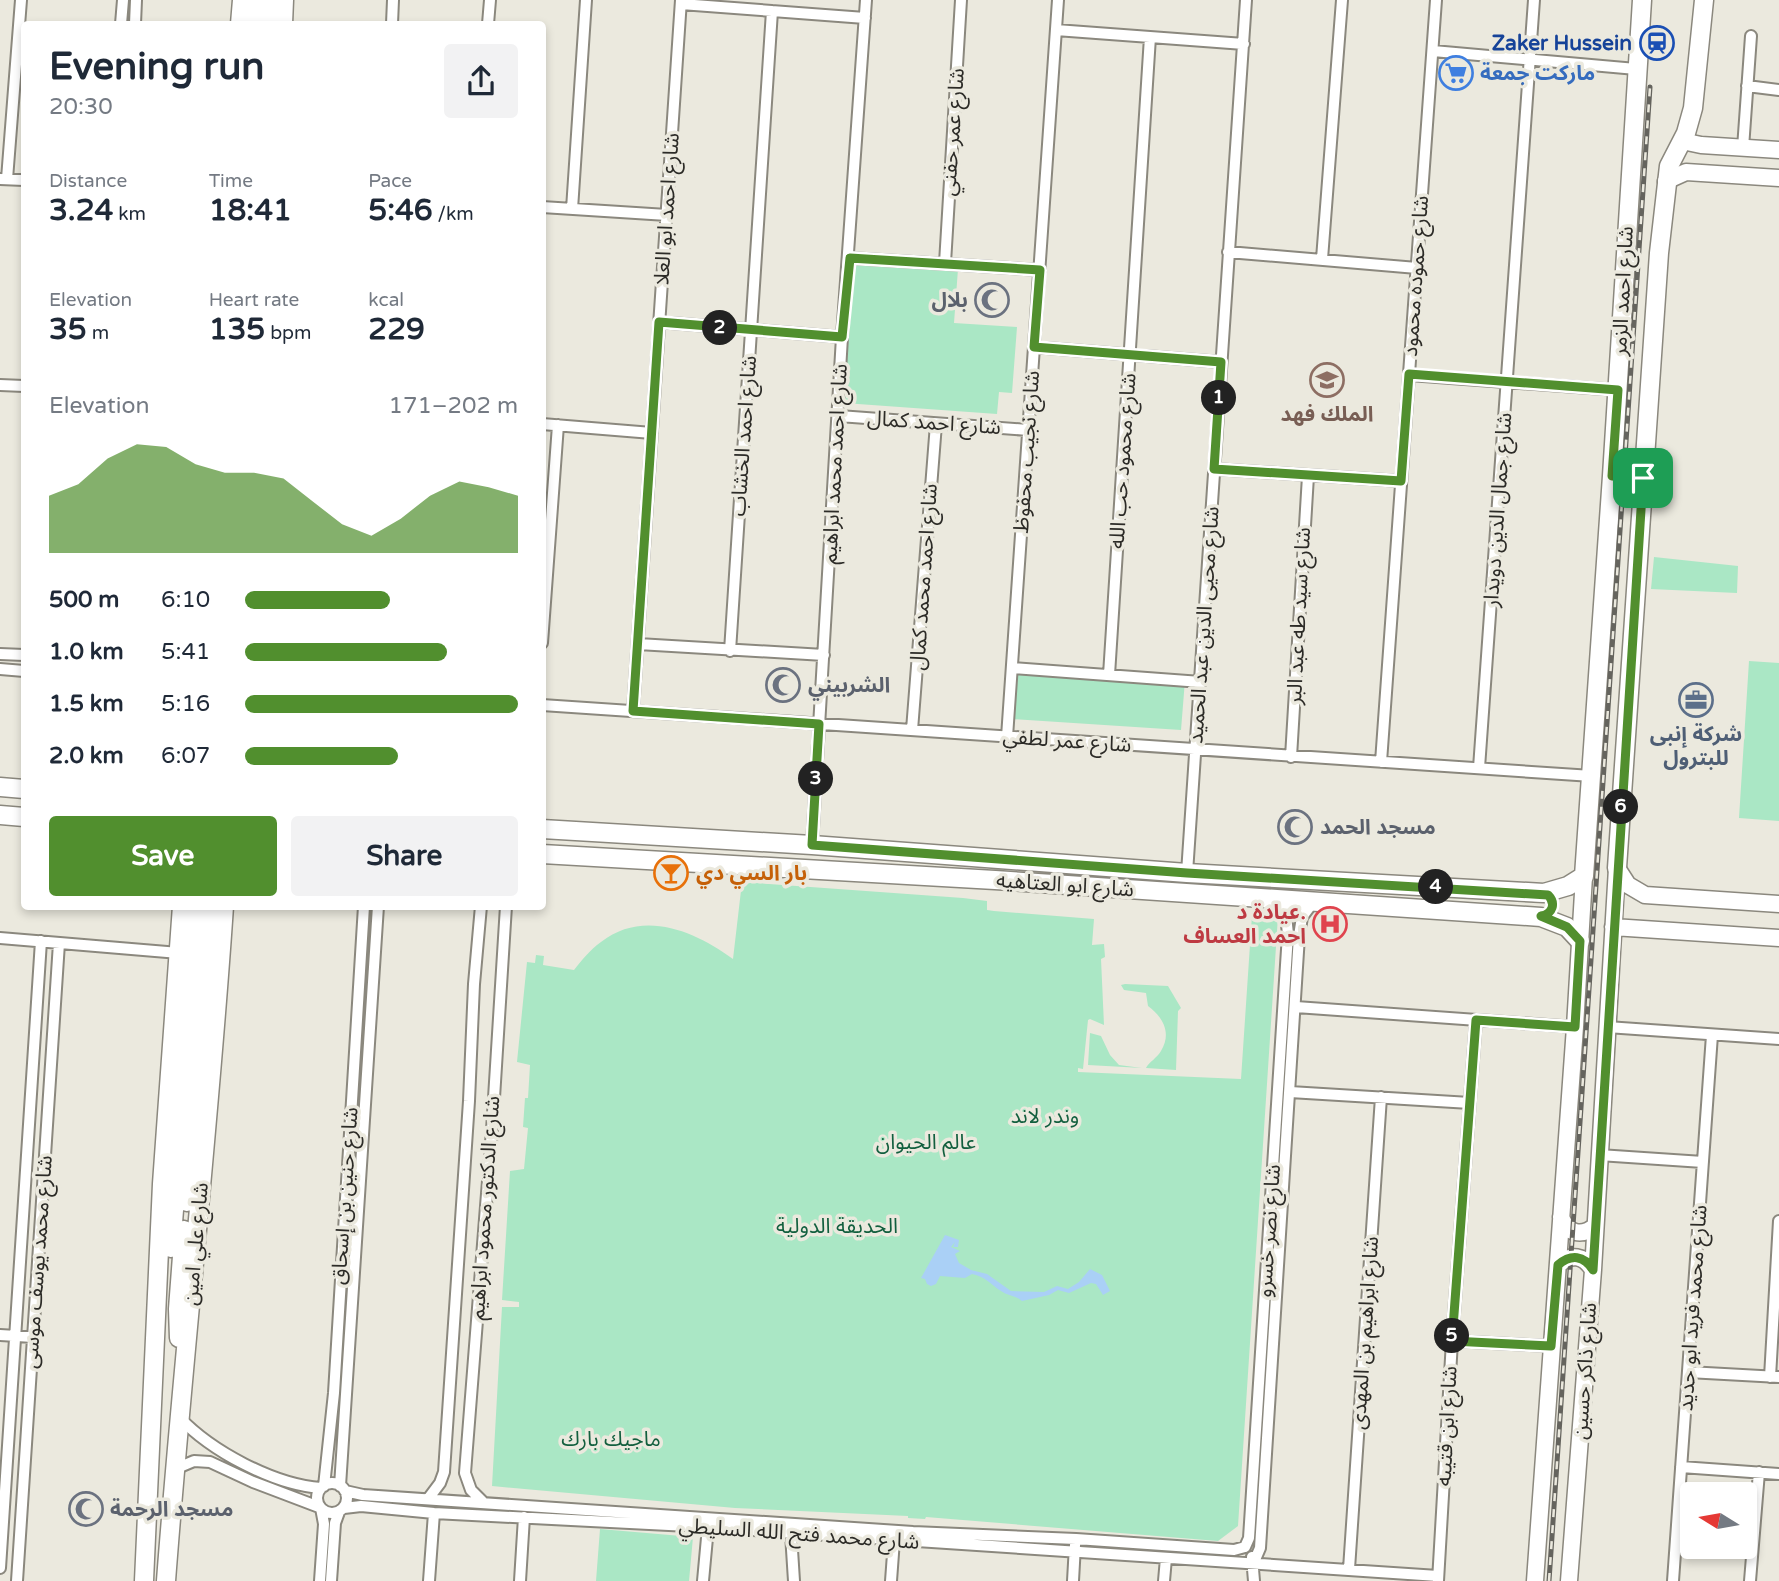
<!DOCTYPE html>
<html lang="en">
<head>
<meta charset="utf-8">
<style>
	:root { --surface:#fff; --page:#f2f2f3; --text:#1f2937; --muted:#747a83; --accent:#518f2e }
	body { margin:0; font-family:"Varela Round","Noto Sans Arabic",sans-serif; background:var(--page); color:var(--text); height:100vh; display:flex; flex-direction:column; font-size:26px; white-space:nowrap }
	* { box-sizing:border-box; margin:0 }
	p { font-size:23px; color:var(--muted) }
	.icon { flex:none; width:38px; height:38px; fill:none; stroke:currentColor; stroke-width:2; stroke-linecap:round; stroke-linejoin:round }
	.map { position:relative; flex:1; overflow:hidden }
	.side { position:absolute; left:21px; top:21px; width:525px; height:889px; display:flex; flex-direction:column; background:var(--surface); border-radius:7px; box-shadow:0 4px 10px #0003 }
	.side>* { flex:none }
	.needle { width:46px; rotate:281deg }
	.fabs { position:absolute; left:1680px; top:1482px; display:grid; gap:14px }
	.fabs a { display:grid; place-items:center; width:77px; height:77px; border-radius:7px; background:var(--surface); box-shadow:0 4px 10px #0003; font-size:35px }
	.pin { position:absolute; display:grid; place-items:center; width:60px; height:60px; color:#fff; margin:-30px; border-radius:14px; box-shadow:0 4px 10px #0006 }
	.km { position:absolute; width:35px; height:35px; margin:-18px; border-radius:50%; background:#222; color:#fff; font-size:19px; line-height:35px; text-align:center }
	.round { display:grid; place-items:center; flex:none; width:74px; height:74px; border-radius:7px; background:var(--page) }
	.headline { display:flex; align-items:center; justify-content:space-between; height:119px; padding:0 28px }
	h1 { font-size:38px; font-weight:700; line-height:52px }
	.stats { display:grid; grid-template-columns:repeat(3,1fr); gap:10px; height:119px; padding:7px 28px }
	.stats div { display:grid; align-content:center }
	.stats b { font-size:30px; font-weight:700 }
	.stats small { font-size:19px; font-weight:400 }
	.stats p { font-size:19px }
	.chart { height:196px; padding:14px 28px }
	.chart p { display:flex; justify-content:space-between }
	.chart svg { width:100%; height:126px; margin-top:7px; fill:var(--accent); opacity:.7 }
	.action { display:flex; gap:14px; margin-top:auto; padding:14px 28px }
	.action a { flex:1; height:80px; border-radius:7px; background:var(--accent); color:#fff; font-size:28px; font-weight:700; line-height:80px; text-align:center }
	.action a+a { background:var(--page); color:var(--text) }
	ul { padding:0 28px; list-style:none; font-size:23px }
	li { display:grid; grid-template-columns:112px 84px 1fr; align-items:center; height:52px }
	li i { height:18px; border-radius:9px; background:var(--accent) }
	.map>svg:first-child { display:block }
	.green { fill:#aae7c5 }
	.water { fill:#aad0f6 }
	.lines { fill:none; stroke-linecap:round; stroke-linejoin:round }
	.minor-casing { stroke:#8b887e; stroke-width:14 }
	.secondary-casing { stroke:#8b887e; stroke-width:19 }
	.primary-casing { stroke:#8b887e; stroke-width:21 }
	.minor { stroke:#fff; stroke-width:10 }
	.secondary { stroke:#fff; stroke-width:16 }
	.primary { stroke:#fff; stroke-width:18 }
	.rail-casing { stroke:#65645e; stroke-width:5 }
	.rail { stroke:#ebe9de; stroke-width:2.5; stroke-dasharray:8; stroke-linecap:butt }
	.route-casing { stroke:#fff; stroke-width:14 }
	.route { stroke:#518f2e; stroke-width:9 }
	.labels { text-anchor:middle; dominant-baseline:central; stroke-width:7; stroke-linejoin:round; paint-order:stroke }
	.transit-label { font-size:21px; font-weight:bold; fill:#164399; stroke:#ebe9de; text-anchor:end }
	.shop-label { font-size:21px; font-weight:bold; fill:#366cbe; stroke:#ebe9de; text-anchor:start }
	.street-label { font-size:21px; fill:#2c2b27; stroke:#ebe9de }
	.worship-label { font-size:21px; font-weight:bold; fill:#5b616d; stroke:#ebe9de; text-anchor:start }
	.education-label { font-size:21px; font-weight:bold; fill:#785e54; stroke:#ebe9de }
	.service-label { font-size:21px; font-weight:bold; fill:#4e5e75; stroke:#ebe9de }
	.food-label { font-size:21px; font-weight:bold; fill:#c56008; stroke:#ebe9de; text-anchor:start }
	.health-label { font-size:21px; font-weight:bold; fill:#be3a42; stroke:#ebe9de; text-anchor:end }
	.park-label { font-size:21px; fill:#125f3e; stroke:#ebe9de }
</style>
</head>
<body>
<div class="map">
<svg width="1779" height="1581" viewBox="0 0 1779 1581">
	<rect width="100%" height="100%" fill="#ebe9de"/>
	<path class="green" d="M854 261 958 269 954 323 1017 327 1012 393 999 392 997 414 844 403Z
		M1654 557 1738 566 1737 593 1651 589Z
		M1749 661 1779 663V821L1739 818Z
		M1017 670 1185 680 1181 730 1012 719Z
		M742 882 963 898 987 901V910L994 911 1094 919 1092 945 1104 944 1105 957 1101 959 1104 1025 1090 1019 1088 1020 1083 1069 1078 1068V1072L1241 1079 1252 915 1278 916 1238 1526 1218 1541 926 1517 925 1519 908 1518V1516L735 1508 492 1486 502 1307H519V1302L502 1300 510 1171 524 1169 528 1128 523 1127 525 1098H528L530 1065 517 1062 527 962 535 963 536 955 544 956 543 965 574 970C582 960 590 950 601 942 643 909 695 931 733 959Z
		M1125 984 1168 986 1181 1008 1178 1011 1176 1070 1146 1068C1149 1062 1157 1058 1161 1051 1172 1033 1163 1017 1148 1006L1146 993 1124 990 1121 985Z
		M1090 1033 1101 1036 1110 1055 1119 1065 1142 1068 1088 1065Z
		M600 1529 693 1537 689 1581H596Z"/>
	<path class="water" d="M945 1235 959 1240 958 1247H953L955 1242 951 1247 960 1251 955 1254 959 1263 971 1270 987 1274 1011 1291 1044 1292 1057 1286 1068 1289 1079 1282 1090 1269 1102 1275 1110 1291 1103 1295 1096 1284 1091 1283 1069 1293 1058 1290 1049 1295 1022 1301C1015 1295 1008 1296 1001 1291 990 1284 986 1277 972 1274L965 1278 940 1276 936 1284 931 1286 927 1284 925 1279 921 1278Z"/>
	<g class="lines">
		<g class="minor-casing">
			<path id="minor" d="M681 4 865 18
				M121 24 123 0
				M135 24 136 0
				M392 24 393 0
				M488 24 490 0
				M1056 30 1244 44
				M1433 51 1636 69
				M1747 86 1779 90
				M1743 148 1751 36
				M0 179 24 180
				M7 179 21 0
				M542 207 667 215
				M572 209 586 0
				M1228 252 1417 268
				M850 258 1040 270
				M1322 259 1342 0
				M945 263 961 0
				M659 322 842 337
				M1034 347 1221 362
				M1409 375 1618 390
				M0 385 24 386
				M839 416 1028 430
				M542 424 652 433
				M1214 469 1401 481
				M542 643 558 425
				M638 644 824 655
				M730 651 772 11
				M0 654 24 655
				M1012 668 1201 682
				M0 669 24 671
				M1109 675 1150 37
				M542 705 1592 776
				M633 711 681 0
				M912 730 936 424
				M1007 737 1058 0
				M1291 757 1308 476
				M1381 762 1436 0
				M1479 768 1534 0
				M812 845 842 337 866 0
				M1187 873 1246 0
				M0 938 179 953
				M1296 1007 1575 1027
				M1607 1027 1779 1039
				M1290 1092 1470 1103
				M1599 1155 1703 1162
				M0 1335 33 1337
				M1452 1341 1551 1346
				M1688 1372 1779 1377
				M1770 1377 1779 1221
				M179 1417C211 1451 274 1485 321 1488
				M1681 1467 1779 1474
				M175 1469 194 1461 210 1462 253 1482 319 1507
				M317 1498a15 15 0 1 1 30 0a15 15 0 1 1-30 0Z
				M324 1486 334 1393 364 906
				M340 1486 378 906
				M345 1491 363 1495 913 1532 1076 1539 1234 1550 1245 1547
				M428 1499 440 1483 444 1472 469 1101 474 984 481 906
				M484 1503 471 1490 465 1473 492 1130 506 906
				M344 1508 361 1506 434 1513 708 1527 1438 1576
				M791 1534 794 1581
				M1245 1547 1249 1538 1288 934 1286 916 1275 899
				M1252 1557 1254 1581
				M1254 1562 1260 1548 1299 936 1302 917 1314 901
				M0 1568 41 941
				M1349 1569 1381 1097
				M17 1581 59 943
				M320 1581 324 1524 321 1508
				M331 1581 335 1523 339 1512
				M429 1581 434 1513
				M520 1581 524 1517
				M703 1581 708 1527
				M891 1581 894 1540
				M1073 1581 1075 1545
				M1164 1581 1166 1558
				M1438 1581 1452 1341 1476 1020
				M1673 1581 1712 1035
				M1750 1581 1759 1472"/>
		</g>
		<g class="secondary-casing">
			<path id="secondary" d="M1682 141 1701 145 1779 150
				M1666 181 1686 172 1779 178
				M1617 868 1628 885 1645 895 1779 904
				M1613 927 1779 938
				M1561 1217C1567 1234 1582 1237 1595 1226
				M1558 1265C1571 1253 1584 1255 1593 1270
				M1535 1581 1575 1027 1584 876
				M1569 1581 1593 1270 1617 868"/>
		</g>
		<g class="primary-casing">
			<path id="primary" d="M240 24 242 0
				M253 24 256 0
				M268 24 270 0
				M283 24 284 0
				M0 787 24 789
				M0 815 24 817
				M542 829 812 845 1187 873 1544 893 1568 886 1584 876 1612 476 1642 0
				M542 854 995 880 1541 917 1567 927 1580 941
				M1617 868 1659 253 1669 166 1686 133 1693 108 1704 0
				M187 1202 211 906
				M171 1248 198 906
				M179 1338 178 1309 184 1230
				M144 1581 162 1184 182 906
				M166 1581C183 1356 209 1132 224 906"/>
		</g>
		<use href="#minor" class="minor"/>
		<use href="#secondary" class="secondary"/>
		<use href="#primary" class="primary"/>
		<g class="rail-casing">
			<path id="rail" d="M1549 1581 1650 87"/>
		</g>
		<use href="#rail" class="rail"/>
	</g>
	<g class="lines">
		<g class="route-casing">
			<path id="route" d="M850 258 1040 270 1034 347 1221 362 1214 469 1401 481 1409 374 1618 390 1612 476 1643 478 1593 1270C1584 1255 1571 1254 1558 1265L1551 1346 1452 1341 1476 1020 1575 1027 1580 941 1567 927 1541 916C1553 914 1556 903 1548 895L1187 873 812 845 819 724 633 711 659 322 842 337Z"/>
		</g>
		<use href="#route" class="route"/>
	</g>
	<defs>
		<g id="station-ring" transform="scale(1.75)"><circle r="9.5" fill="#ebe9de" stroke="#1a4fb4" stroke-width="1.5"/><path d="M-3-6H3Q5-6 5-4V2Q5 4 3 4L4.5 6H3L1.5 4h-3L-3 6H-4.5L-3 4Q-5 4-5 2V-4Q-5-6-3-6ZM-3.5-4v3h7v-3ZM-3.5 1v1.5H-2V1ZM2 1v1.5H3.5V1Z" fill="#1a4fb4"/></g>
		<g id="supermarket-ring" transform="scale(1.75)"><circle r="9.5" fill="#ebe9de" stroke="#3f7fe0" stroke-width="1.5"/><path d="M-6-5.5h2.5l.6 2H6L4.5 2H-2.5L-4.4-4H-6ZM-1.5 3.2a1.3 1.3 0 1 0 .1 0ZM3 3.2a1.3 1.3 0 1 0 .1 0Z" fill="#3f7fe0"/></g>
		<g id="mosque-ring" transform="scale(1.75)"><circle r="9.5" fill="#ebe9de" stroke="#6b7280" stroke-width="1.5"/><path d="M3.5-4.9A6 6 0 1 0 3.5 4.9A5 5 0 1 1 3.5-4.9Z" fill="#6b7280"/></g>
		<g id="school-ring" transform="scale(1.75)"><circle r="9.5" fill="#ebe9de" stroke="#8d6e63" stroke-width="1.5"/><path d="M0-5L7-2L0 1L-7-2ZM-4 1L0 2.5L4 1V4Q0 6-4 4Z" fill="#8d6e63"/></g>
		<g id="office-ring" transform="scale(1.75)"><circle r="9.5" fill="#ebe9de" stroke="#5c6f8a" stroke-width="1.5"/><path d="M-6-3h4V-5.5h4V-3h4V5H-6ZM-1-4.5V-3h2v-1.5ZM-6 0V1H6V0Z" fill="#5c6f8a"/></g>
		<g id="bar-ring" transform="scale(1.75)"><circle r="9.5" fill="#ebe9de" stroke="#e8710a" stroke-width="1.5"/><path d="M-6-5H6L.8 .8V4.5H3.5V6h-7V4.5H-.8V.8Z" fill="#e8710a"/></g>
		<g id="hospital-ring" transform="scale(1.75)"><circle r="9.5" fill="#ebe9de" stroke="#e0444e" stroke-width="1.5"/><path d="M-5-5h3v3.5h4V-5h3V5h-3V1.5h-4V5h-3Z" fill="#e0444e"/></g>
	</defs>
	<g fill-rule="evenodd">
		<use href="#station-ring" x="1657" y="43"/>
		<use href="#supermarket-ring" x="1456" y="73"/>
		<use href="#mosque-ring" x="992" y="300"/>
		<use href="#school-ring" x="1327" y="380"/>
		<use href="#mosque-ring" x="783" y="685"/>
		<use href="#office-ring" x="1696" y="700"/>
		<use href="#mosque-ring" x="1295" y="827"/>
		<use href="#bar-ring" x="671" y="873"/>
		<use href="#hospital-ring" x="1330" y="924"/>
		<use href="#mosque-ring" x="86" y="1509"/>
	</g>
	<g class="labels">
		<g class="transit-label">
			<text x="1632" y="43">Zaker Hussein</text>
		</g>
		<g class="shop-label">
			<text x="1480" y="73">ماركت جمعة</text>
		</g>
		<g class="street-label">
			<text transform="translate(953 132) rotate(-86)">شارع عمر حفني</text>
			<text transform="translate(667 209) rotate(-86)">شارع احمد ابو العلا</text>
			<text transform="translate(1416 276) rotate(-86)">شارع حموده محمود</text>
			<text transform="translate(1623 291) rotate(-87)">شارع احمد الزمر</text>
			<text transform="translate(934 423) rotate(4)">شارع احمد كمال</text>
			<text transform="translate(744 436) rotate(-86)">شارع احمد الخشاب</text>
			<text transform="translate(1027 452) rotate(-86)">شارع نجيب محفوظ</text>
			<text transform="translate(1123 461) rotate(-86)">شارع محمود حب الله</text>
			<text transform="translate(835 464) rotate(-87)">شارع احمد محمد ابراهيم</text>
			<text transform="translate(1498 510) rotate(-86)">شارع جمال الدين دويدار</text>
			<text transform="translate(924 577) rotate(-86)">شارع احمد محمد كمال</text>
			<text transform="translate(1299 616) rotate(-87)">شارع سيد طه عبد البر</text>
			<text transform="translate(1204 625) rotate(-86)">شارع محيى الدين عبد الحميد</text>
			<text transform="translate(1067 741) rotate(4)">شارع عمر لطفي</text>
			<text transform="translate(1065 885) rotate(4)">شارع ابو العتاهيه</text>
			<text transform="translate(345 1196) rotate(-86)">شارع حنين بن إسحاق</text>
			<text transform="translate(485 1208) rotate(-86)">شارع الدكتور محمود ابراهيم</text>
			<text transform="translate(1269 1231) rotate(-86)">شارع نصر خسرو</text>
			<text transform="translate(196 1244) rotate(-85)">شارع علي امين</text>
			<text transform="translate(38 1262) rotate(-86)">شارع محمد يوسف موسى</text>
			<text transform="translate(1693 1308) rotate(-86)">شارع محمد فريد ابو حديد</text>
			<text transform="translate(1365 1333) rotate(-86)">شارع ابراهيم بن المهدى</text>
			<text transform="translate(1585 1371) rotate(-86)">شارع ذاكر حسين</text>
			<text transform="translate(1447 1426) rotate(-87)">شارع ابن قتيبه</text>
			<text transform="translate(799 1534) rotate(4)">شارع محمد فتح الله السليطي</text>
		</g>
		<g class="worship-label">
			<text x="968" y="300" text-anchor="end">بلال</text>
			<text x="808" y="685">الشربيني</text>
			<text x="1320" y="827">مسجد الحمد</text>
			<text x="110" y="1509">مسجد الرحمة</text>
		</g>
		<g class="education-label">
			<text x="1327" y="414">الملك فهد</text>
		</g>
		<g class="service-label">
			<text x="1696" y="734">شركة إنبى<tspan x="1696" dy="24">للبترول</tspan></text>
		</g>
		<g class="food-label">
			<text x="696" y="873">بار السي دي</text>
		</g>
		<g class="health-label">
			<text x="1306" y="912">عيادة د.<tspan x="1306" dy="24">احمد العساف</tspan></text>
		</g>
		<g class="park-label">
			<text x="1045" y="1116">وندر لاند</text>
			<text x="926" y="1142">عالم الحيوان</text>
			<text x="837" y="1226">الحديقة الدولية</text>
			<text x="611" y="1439">ماجيك بارك</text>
		</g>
	</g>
</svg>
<div class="fabs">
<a><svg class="needle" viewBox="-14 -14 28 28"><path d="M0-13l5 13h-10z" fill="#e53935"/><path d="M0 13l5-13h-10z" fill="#747a83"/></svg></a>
</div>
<div class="pin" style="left:1643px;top:478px;background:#1e9e55"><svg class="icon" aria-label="arrive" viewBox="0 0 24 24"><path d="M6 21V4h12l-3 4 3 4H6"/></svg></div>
<b class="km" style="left:1219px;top:398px">1</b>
<b class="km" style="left:720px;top:328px">2</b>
<b class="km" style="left:816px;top:779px">3</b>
<b class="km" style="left:1436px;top:887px">4</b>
<b class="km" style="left:1452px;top:1336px">5</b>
<b class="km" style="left:1621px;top:807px">6</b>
<section class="side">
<div class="headline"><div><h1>Evening run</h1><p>20:30</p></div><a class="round"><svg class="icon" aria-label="share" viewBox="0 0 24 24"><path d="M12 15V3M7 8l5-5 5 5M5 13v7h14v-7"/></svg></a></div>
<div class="stats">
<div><p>Distance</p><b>3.24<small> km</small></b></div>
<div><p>Time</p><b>18:41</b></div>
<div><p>Pace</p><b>5:46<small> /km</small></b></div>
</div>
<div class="stats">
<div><p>Elevation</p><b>35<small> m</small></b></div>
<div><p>Heart rate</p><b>135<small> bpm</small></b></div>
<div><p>kcal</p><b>229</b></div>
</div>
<div class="chart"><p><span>Elevation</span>171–202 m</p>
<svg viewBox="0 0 160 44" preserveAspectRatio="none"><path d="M0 44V24L10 20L20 11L30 6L40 7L50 13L60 16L70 16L80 18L90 26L100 34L110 38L120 32L130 24L140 19L150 21L160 24V44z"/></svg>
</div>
<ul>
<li><b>500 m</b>6:10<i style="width:53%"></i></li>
<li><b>1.0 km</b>5:41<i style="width:74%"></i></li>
<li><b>1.5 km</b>5:16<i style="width:100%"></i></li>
<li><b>2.0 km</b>6:07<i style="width:56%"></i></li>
</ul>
<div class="action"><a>Save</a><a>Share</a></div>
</section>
</div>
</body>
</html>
